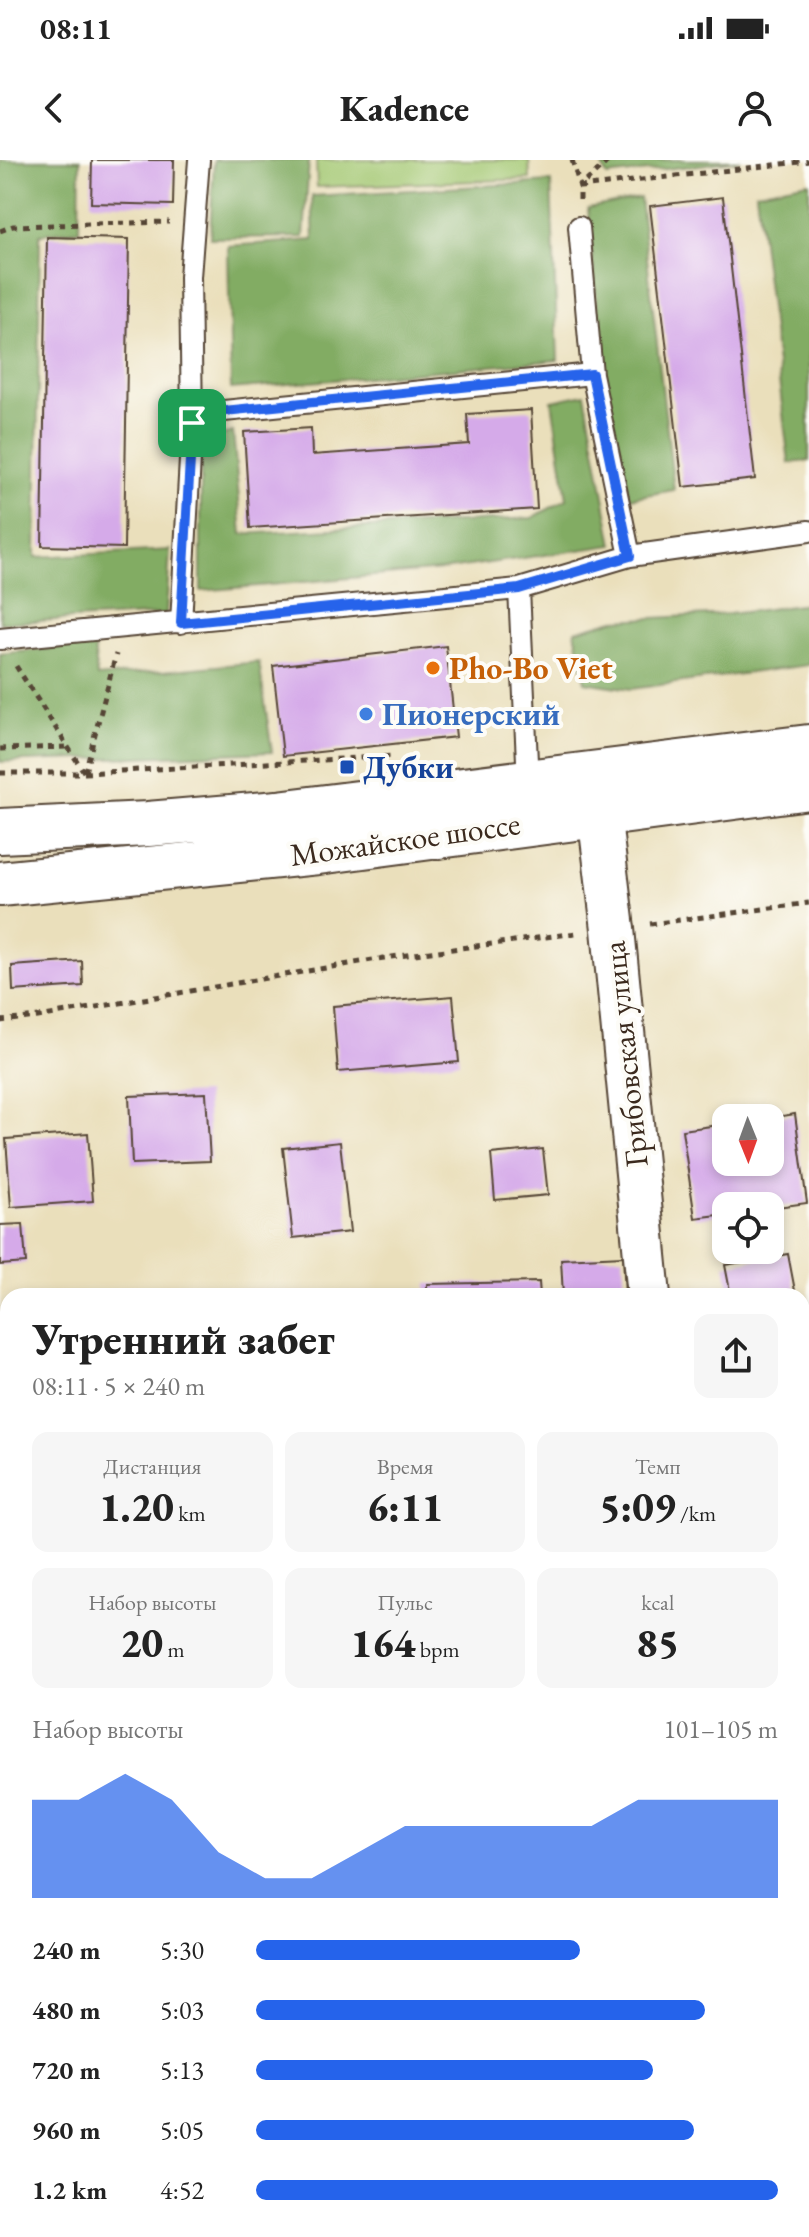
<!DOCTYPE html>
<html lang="ru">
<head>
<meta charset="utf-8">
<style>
	:root { --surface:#fff; --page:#f6f6f6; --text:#222; --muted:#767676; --accent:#2563eb }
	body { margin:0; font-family:"EB Garamond",serif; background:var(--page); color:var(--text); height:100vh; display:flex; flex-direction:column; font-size:30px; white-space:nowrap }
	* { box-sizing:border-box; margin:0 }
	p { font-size:26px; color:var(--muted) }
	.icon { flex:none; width:44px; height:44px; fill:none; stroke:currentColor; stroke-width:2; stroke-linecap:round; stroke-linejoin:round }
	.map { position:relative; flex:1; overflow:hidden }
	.side { position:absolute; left:0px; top:1128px; width:810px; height:950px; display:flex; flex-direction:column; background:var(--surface); border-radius:24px 24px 0 0; box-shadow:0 4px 12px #0003 }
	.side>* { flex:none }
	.needle { width:52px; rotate:179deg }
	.controls { position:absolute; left:712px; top:944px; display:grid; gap:16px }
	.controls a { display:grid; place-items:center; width:72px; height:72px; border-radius:16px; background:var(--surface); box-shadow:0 4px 12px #0003; font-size:40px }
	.pin { position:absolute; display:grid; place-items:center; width:68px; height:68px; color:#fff; margin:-34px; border-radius:16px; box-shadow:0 4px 12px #0006 }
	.round { display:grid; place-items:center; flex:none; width:84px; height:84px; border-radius:16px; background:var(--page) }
	.summary { display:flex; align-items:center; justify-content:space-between; height:136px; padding:0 32px }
	h1 { font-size:44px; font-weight:800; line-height:60px }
	.figures { display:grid; grid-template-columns:repeat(3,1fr); gap:12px; height:136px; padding:8px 32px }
	.figures div { display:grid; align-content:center; border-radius:16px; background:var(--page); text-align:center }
	.figures b { font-size:40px; font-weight:800 }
	.figures small { font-size:22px; font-weight:400 }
	.figures p { font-size:22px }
	.chart { height:224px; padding:16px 32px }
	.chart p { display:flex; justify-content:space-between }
	.chart svg { width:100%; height:144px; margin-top:8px; fill:var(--accent); opacity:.7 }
	ul { padding:0 32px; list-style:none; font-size:26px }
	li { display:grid; grid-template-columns:128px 96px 1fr; align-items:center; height:60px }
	li i { height:20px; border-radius:10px; background:var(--accent) }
	.status { display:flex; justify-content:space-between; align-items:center; height:56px; padding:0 40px; background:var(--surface); direction:ltr }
	.status svg { height:22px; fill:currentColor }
	header { display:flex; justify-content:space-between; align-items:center; height:104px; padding:0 32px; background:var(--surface); font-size:36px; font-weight:800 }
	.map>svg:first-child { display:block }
	.green { fill:#a3c771; stroke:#6f7848; stroke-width:2 }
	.forest { fill:#82ac63; stroke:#5e6b40; stroke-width:2 }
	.building { fill:#d5aae9 }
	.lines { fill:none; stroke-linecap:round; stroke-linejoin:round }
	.lane-casing { stroke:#554536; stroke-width:24 }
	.street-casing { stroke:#554536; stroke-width:46 }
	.primary-casing { stroke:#554536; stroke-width:48 }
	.path { stroke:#554536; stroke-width:5; stroke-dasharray:6 6; stroke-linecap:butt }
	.lane { stroke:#fff; stroke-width:20 }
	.street { stroke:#fff; stroke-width:42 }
	.primary { stroke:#fff; stroke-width:44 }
	.route-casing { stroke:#fff; stroke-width:16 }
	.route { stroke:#2563eb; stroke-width:10 }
	.food-dot { fill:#e8710a; stroke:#fdfcf7; stroke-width:3 }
	.shop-dot { fill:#3f7fe0; stroke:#fdfcf7; stroke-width:3 }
	.transit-dot { fill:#1a4fb4; stroke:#fdfcf7; stroke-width:3 }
	.labels { text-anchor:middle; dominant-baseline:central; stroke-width:8; stroke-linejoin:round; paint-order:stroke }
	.food-label { font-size:32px; font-weight:bold; fill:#c56008; stroke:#fdfcf7; text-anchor:start }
	.shop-label { font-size:32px; font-weight:bold; fill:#366cbe; stroke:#fdfcf7; text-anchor:start }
	.transit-label { font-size:32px; font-weight:bold; fill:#164399; stroke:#fdfcf7; text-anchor:start }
	.street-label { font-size:32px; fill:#3b2a1e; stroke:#fdfcf7 }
</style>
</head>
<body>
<div class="status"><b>08:11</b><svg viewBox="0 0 49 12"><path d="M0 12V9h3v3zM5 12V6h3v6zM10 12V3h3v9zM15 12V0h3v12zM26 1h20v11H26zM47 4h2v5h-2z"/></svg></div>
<header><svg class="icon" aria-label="back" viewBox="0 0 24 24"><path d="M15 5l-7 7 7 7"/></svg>Kadence<svg class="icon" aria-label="person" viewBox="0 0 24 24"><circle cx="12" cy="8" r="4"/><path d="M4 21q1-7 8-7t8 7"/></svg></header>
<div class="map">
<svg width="809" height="2077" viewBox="0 0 809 2077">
	<rect width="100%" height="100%" fill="#fdfcf7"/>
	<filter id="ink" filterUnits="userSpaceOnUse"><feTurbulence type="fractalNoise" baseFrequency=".0125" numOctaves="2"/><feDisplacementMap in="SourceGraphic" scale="16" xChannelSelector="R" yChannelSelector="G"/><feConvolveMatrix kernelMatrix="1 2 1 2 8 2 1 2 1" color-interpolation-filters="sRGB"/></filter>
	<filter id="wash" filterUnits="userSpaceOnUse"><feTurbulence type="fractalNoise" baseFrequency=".006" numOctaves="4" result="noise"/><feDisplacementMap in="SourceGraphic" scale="32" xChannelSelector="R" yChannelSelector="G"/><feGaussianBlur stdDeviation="1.8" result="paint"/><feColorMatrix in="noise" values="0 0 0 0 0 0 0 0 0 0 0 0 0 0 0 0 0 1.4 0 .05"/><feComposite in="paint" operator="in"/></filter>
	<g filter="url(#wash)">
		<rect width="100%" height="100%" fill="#eadfbb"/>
		<path class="green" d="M316 0H529L530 19 317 27Z"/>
		<path class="forest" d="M0 0H80L79 70 40 74 36 397 170 390 166 454 0 463Z
			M214 0H309L304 77 210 78Z
			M599 0H741L607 16Z
			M551 22 558 200 231 229 228 86 314 80 312 36Z
			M809 22V301L789 303 756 32Z
			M640 38 674 330 630 338 603 212 588 48Z
			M585 234 613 385 442 410 201 431V281L233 272 242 374 532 358 567 339 552 241Z
			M809 444V505L631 529 585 522 575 471 614 460 729 454Z
			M94 484 97 517 259 502 272 592 0 602V494Z"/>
		<g id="blocks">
			<path class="building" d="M92 0H174L173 45 91 43Z
				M723 37 755 319 683 327 650 46Z
				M47 77 129 79 124 388 42 386Z
				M531 250 537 349 250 368 244 272 311 268 312 295 469 284 467 254Z
				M446 486 456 577 283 596 273 506Z
				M82 801 83 826 13 831 12 806Z
				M453 836 459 902 338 912 333 846Z
				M206 933 210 1001 132 1004 129 936Z
				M795 954 807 1043 770 1048 726 1046V1054L695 1058 682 970 726 964V1002H770V958Z
				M88 973 93 1041 11 1047 6 979Z
				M340 982 350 1072 293 1078 283 988Z
				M543 989 548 1035 495 1040 491 994Z
				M23 1064 26 1103 0 1105V1065Z
				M788 1094 796 1136H731L725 1105Z
				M623 1096 625 1136H563L561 1099Z
				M539 1122 540 1136H427V1124Z
				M194 2070H319L322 2077H190L188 2072Z"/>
		</g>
	</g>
	<g filter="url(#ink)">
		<use href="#blocks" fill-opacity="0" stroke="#554536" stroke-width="2"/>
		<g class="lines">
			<g class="lane-casing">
				<path id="lane" d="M579 67 592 214
					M192 263 190 117 199 0
					M519 429 528 623
					M181 463 192 263 214 252 592 214 630 396
					M0 479 519 429 630 396 809 371"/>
			</g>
			<g class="street-casing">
				<path id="street" d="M599 653 613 769 649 1136
					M755 2070 756 2077"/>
			</g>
			<g class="primary-casing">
				<path id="primary" d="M0 671 148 664 278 653 809 587
					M0 724 318 692 809 627"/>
			</g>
			<path class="path" d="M572 0 580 27 609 0
				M580 40V27L809 1
				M0 71 13 66 169 62
				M16 506 84 612
				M0 589 67 587
				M85 612 116 494
				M0 613H85L395 596
				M650 764 809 743
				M0 861 38 857 384 798 576 773"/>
			<use href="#lane" class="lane"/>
			<use href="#street" class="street"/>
			<use href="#primary" class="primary"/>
		</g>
	</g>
	<g class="lines" filter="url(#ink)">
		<g class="route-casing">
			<path id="route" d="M592 214 630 396 519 429 181 463 192 263 214 252Z"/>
		</g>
		<use href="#route" class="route"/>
	</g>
	<circle class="food-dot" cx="433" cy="508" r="8"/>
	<circle class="shop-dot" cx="366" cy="554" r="8"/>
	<rect class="transit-dot" x="339" y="599" width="16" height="16" rx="4"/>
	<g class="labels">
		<g class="food-label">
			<text x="449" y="508">Pho-Bo Viet</text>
		</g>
		<g class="shop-label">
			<text x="382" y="554">Пионерский</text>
		</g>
		<g class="transit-label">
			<text x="363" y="607">Дубки</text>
		</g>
		<g class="street-label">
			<text transform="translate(405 679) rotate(-8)">Можайское шоссе</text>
			<text transform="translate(625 894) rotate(-96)">Грибовская улица</text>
		</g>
	</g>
</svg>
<div class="controls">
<a><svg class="needle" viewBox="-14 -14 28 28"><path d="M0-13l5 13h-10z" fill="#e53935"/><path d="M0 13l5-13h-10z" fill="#767676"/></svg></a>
<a><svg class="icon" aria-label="locate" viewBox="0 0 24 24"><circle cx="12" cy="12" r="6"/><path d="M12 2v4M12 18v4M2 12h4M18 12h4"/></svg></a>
</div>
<div class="pin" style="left:192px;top:263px;background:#1e9e55"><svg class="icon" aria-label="arrive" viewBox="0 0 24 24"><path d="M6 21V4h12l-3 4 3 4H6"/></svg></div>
<section class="side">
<div class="summary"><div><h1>Утренний забег</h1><p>08:11 · 5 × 240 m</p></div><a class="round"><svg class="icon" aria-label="share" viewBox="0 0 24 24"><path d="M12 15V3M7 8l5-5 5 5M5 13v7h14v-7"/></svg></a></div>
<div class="figures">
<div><p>Дистанция</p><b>1.20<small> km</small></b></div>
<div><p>Время</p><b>6:11</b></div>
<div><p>Темп</p><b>5:09<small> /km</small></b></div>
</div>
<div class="figures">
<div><p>Набор высоты</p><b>20<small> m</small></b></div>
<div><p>Пульс</p><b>164<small> bpm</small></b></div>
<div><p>kcal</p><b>85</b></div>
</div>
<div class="chart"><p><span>Набор высоты</span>101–105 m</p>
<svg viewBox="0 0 160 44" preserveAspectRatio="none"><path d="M0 44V14L10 14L20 6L30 14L40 30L50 38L60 38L70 30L80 22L90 22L100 22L110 22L120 22L130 14L140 14L150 14L160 14V44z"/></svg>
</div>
<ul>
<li><b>240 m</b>5:30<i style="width:62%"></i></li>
<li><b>480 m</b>5:03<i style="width:86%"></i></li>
<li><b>720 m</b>5:13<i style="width:76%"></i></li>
<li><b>960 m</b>5:05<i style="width:84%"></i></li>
<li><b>1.2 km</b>4:52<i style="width:100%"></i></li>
</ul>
</section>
</div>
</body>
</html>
